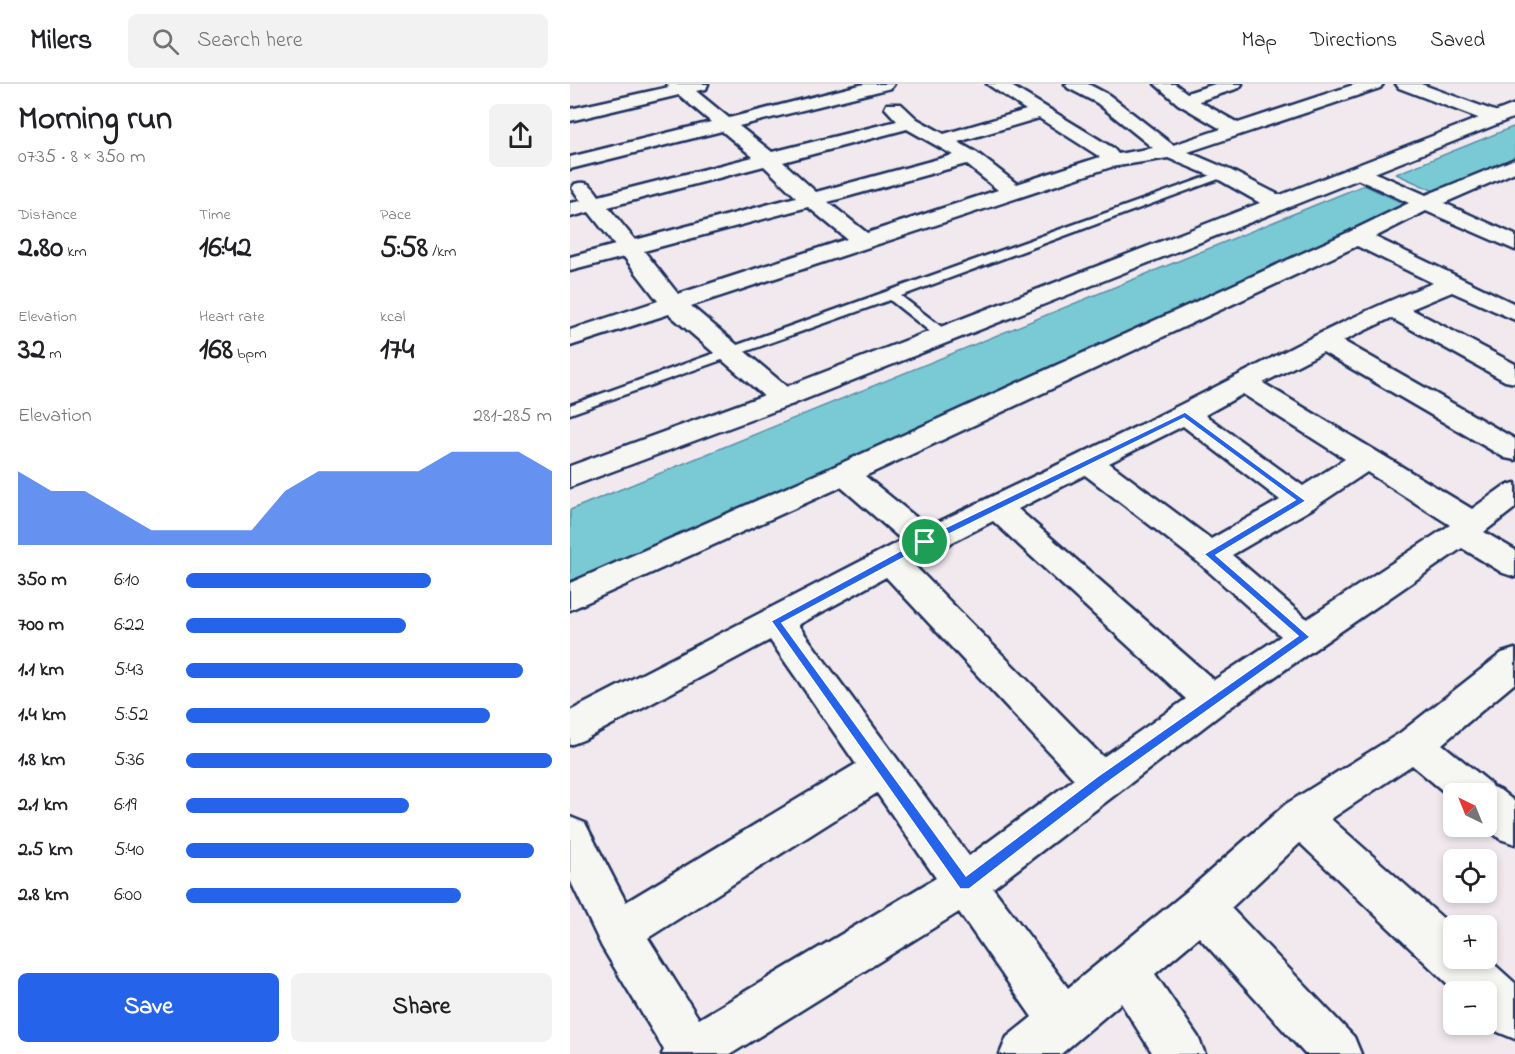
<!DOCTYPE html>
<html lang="en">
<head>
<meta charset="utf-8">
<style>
	:root { --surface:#fff; --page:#f2f2f2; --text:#202124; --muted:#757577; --line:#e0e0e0; --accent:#2563eb }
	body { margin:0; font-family:"Indie Flower",sans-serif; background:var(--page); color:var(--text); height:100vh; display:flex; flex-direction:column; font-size:22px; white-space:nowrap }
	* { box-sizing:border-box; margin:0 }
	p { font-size:20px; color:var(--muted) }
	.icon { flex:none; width:33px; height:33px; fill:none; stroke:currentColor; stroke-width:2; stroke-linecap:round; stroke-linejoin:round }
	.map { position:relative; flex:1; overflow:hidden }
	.details { display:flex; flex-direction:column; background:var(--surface); width:570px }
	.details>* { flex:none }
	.needle { width:39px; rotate:317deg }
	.controls { position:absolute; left:873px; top:699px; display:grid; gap:12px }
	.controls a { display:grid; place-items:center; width:54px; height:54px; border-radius:9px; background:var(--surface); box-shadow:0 3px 9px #0003; font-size:30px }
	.pin { position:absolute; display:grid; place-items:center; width:51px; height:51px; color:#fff; margin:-26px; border:3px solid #fff; border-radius:50%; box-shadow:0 2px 6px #0007 }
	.round { display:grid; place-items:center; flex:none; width:63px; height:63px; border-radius:9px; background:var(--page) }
	.head { display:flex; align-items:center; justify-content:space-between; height:102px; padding:0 18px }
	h1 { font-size:33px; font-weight:800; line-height:45px }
	.metrics { display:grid; grid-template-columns:repeat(3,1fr); gap:9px; height:102px; padding:6px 18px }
	.metrics div { display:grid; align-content:center }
	.metrics b { font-size:30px; font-weight:800 }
	.metrics small { font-size:16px; font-weight:400 }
	.metrics p { font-size:16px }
	.chart { height:168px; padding:12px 18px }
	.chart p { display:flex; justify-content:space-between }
	.chart svg { width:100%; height:108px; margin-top:6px; fill:var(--accent); opacity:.7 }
	.button { display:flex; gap:12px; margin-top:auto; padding:12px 18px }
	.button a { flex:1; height:69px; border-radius:9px; background:var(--accent); color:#fff; font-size:24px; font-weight:800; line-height:69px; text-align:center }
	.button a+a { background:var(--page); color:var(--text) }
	ul { padding:0 18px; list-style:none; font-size:20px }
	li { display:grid; grid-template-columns:96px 72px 1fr; align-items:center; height:45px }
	li i { height:15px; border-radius:8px; background:var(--accent) }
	header { display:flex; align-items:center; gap:36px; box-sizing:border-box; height:84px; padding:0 30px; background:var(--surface); border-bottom:2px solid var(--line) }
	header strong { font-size:28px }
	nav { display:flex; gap:33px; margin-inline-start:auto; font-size:21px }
	.search { width:420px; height:54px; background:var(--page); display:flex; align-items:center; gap:15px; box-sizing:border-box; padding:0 21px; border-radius:9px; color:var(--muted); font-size:22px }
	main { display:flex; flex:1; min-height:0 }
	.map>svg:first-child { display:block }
	.water { fill:#7acad5; stroke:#548ca5; stroke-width:1.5 }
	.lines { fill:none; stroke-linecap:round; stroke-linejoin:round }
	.lane-casing { stroke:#1b2f5e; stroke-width:5 }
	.street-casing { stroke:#1b2f5e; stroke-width:5 }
	.secondary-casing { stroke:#1b2f5e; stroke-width:5 }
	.lane { fill:#f6f6f2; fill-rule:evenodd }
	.street { fill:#f6f6f2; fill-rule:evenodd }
	.secondary { fill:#f6f6f2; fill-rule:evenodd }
	.route { fill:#2563eb; stroke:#fff; stroke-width:1.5; fill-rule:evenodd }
</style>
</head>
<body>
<header>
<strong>Milers</strong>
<div class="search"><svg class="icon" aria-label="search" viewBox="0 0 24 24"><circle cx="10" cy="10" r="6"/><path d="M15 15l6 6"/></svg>Search here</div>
<nav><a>Map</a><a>Directions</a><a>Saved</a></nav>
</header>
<main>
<section class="details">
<div class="head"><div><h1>Morning run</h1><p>07:35 · 8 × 350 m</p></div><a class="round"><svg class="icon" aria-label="share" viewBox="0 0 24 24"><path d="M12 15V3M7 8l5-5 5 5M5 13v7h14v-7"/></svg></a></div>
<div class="metrics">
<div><p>Distance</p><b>2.80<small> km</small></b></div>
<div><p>Time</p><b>16:42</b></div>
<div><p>Pace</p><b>5:58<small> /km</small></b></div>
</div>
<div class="metrics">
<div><p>Elevation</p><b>32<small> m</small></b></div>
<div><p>Heart rate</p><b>168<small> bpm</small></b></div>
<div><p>kcal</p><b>174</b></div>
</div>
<div class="chart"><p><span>Elevation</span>281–285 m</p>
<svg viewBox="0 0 160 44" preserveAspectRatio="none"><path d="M0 44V14L10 22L20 22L30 30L40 38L50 38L60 38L70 38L80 22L90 14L100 14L110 14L120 14L130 6L140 6L150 6L160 14V44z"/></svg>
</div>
<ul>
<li><b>350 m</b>6:10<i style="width:67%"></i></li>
<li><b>700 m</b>6:22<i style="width:60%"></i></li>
<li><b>1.1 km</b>5:43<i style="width:92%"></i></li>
<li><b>1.4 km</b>5:52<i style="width:83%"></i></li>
<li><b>1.8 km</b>5:36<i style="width:100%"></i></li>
<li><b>2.1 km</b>6:19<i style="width:61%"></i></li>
<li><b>2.5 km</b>5:40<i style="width:95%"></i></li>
<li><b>2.8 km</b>6:00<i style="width:75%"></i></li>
</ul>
<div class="button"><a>Save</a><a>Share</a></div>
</section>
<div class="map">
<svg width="945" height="970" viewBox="0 0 945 970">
	<rect width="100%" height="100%" fill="#f1e9ee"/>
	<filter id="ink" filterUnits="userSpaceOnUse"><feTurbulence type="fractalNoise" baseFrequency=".0167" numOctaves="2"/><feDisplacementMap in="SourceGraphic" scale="12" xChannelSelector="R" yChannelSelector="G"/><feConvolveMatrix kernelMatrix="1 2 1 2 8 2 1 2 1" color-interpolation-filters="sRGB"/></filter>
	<g filter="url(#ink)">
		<path class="water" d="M945 42V79L873 111 826 90Z
			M794 101 841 123 0 507V426Z"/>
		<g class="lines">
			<g class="lane-casing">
				<path id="lane" d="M653 87 658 90 657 92 331 212 378 248 379 251 378 254H368L320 216 0 330V321Z"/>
			</g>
			<g class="street-casing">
				<path id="street" d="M97 0H138L136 5 126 7 159 34 294 0H324L321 4 169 42 202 68 327 37 315 24 317 20H331L347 35 374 50 456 26 417 0H438L543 64 548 70 583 64 527 19 498 4 495 0H518L539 11 603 61 651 45 608 20 585 0H605L617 9 645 0H672L669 4 629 17 668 39 786 0H813L810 4 618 68 660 86 715 114 718 119 715 124 707 125 699 124 646 94 598 74 541 83 121 222 223 308 227 314 223 320 213 322 203 320 99 230 0 262V246L88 217 54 173 0 187V173L45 161 19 128 0 133V119L11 117 2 104 5 100C18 96 22 102 29 112L183 73 152 47 0 85V73L141 38 109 11 0 37V25L99 3ZM469 34 530 73 447 100 407 69 388 58ZM337 45 383 71 246 108 213 78ZM396 80 428 106 297 149 258 118ZM194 82 226 113 65 156 38 123ZM238 123 277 155 108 210 74 167Z
					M826 0H851L930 29 932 33 930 37H916L829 4Z
					M945 75V88L874 119 945 151V166L856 127 805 153 945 220V236L882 208 841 225 945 280V299L935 297 821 234 773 257 945 355V376L935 374 753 268 693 299 902 425 934 402 945 399V424L914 448 945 466V493L933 489 892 464 655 627 423 804 498 904 616 808 716 720 830 649 932 569 945 565V599L872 660 919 698 922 703 930 706 945 718V760L930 755 915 742 916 710H884V716L842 681 761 735 884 844V874L916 873 945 899V955L928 948 916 936V908H886L730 759 661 824 784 953 791 970H735L629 853 585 890 628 953 635 970H583L551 919 491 970H430L437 953 462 933 389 828 161 970H92L94 966 32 863 0 796V733L15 739 56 818 286 680 200 556 13 656 0 661V627L332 456 271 403 0 526V499L263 383 779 148 839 119 783 93 780 89 783 85 790 83 797 85 856 111ZM787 162 863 199C773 234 690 281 604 324 522 365 441 403 358 443L295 392ZM673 310 775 375 733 402 635 331ZM613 342 710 416 641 455 539 379ZM797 388 880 441 737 535 662 471 743 424ZM515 391 628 478 711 552 644 596 448 425ZM423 437 616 615 533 673 342 479ZM316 493 504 695 399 772 228 541ZM307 709 366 794 129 935 78 854Z"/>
			</g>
			<g class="secondary-casing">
				<path id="secondary" d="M945 20V33L223 320 0 403V382L203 308Z"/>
			</g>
			<use href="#lane" class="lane"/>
			<use href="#street" class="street"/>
			<use href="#secondary" class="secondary"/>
		</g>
	</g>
	<path class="route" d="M615 328 736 417 646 471 740 553 535 700 399 805H390L201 537 352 455ZM614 334 725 416 634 470 728 552 527 693 396 792 212 539 359 460Z"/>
</svg>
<div class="controls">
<a><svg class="needle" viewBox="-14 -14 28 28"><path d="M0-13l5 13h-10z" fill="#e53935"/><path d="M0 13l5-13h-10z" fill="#757577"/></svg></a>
<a><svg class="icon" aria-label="locate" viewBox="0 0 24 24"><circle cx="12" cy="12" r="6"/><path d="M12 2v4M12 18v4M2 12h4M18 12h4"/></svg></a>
<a>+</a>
<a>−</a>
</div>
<div class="pin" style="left:355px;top:458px;background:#1e9e55"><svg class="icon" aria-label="arrive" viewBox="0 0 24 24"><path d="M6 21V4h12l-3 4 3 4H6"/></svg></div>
</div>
</main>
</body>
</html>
